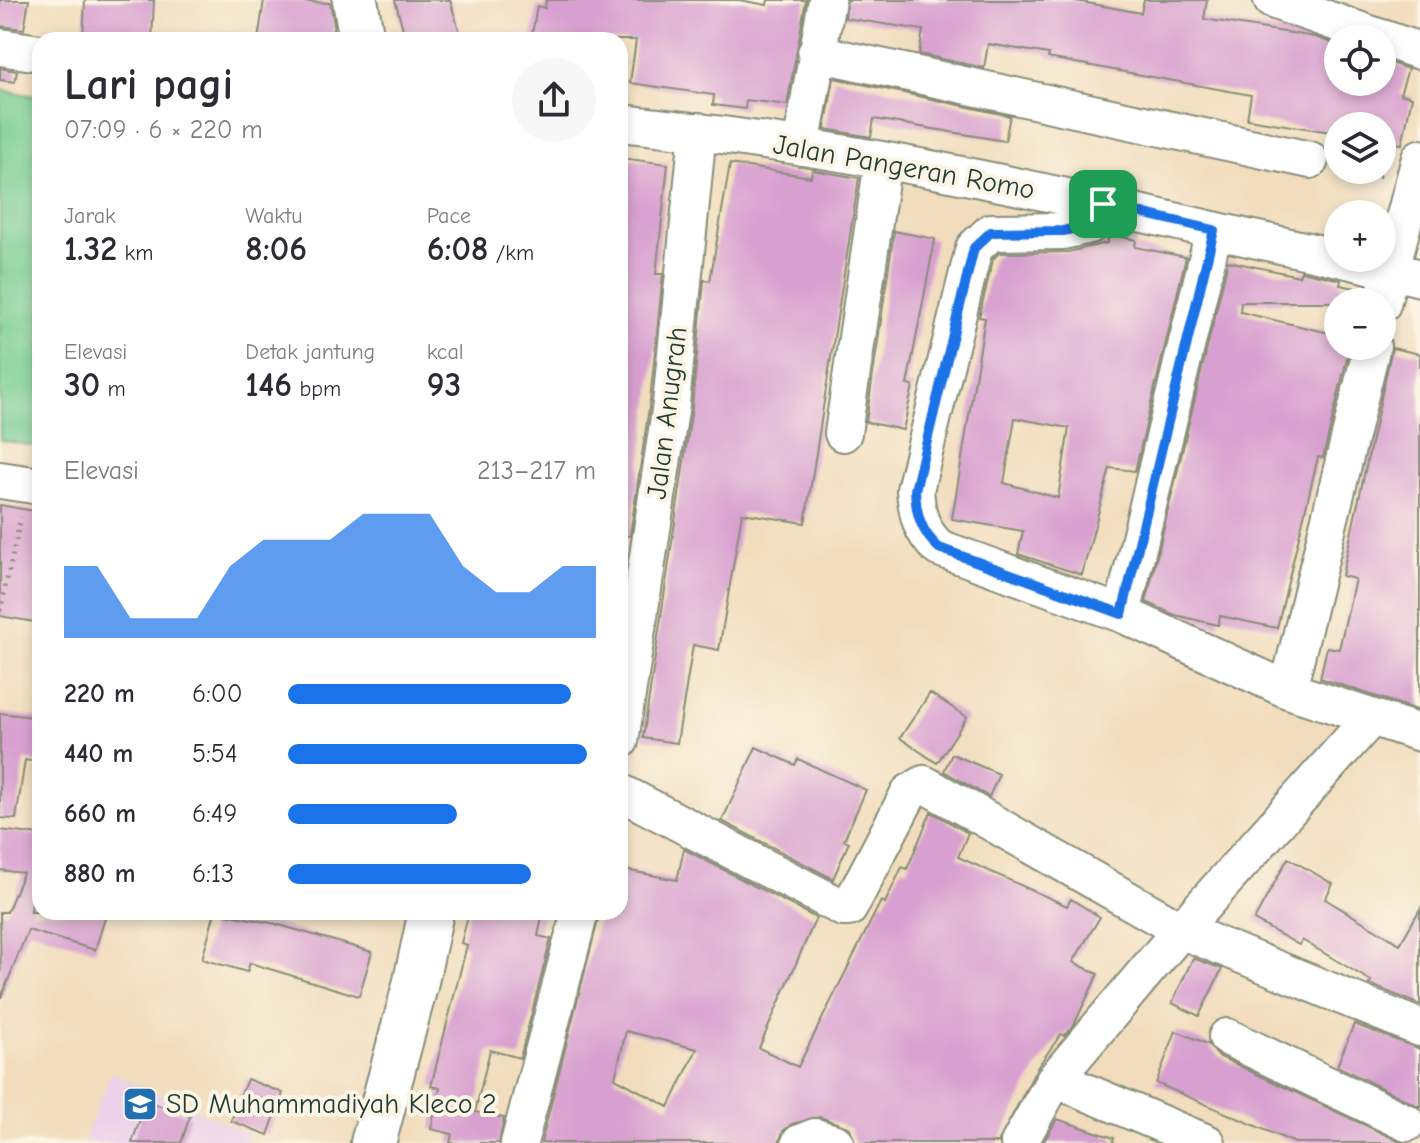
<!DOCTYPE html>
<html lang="id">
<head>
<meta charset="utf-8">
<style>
	:root { --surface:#fff; --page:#f7f7f7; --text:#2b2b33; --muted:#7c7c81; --accent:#1a73e8 }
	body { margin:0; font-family:"Comic Neue",sans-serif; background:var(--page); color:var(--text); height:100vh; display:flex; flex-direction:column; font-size:30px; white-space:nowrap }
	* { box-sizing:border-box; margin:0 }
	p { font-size:26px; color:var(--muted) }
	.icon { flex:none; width:44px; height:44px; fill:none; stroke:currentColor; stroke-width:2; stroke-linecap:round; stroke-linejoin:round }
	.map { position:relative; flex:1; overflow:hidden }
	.side { position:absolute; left:32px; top:32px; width:596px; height:888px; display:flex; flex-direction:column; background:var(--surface); border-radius:24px; box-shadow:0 4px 12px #0003 }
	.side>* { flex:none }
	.buttons { position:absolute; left:1324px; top:24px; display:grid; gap:16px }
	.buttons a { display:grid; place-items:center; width:72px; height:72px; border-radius:50%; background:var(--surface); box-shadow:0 4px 12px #0003; font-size:40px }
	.pin { position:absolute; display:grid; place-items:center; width:68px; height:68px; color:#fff; margin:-34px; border-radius:16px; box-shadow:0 4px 12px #0006 }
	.round { display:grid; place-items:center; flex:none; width:84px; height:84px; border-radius:42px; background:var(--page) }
	.headline { display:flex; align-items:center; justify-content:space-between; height:136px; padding:0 32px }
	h1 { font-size:44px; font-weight:800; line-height:60px }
	.stats { display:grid; grid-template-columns:repeat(3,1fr); gap:12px; height:136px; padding:8px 32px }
	.stats div { display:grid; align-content:center }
	.stats b { font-size:34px; font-weight:800 }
	.stats small { font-size:22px; font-weight:400 }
	.stats p { font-size:22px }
	.chart { height:224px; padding:16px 32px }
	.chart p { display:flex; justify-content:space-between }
	.chart svg { width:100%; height:144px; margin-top:8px; fill:var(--accent); opacity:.7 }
	ul { padding:0 32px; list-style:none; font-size:26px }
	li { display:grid; grid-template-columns:128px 96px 1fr; align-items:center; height:60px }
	li i { height:20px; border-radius:10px; background:var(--accent) }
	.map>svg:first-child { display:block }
	.built { fill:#ecd1eb }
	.green { fill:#74cc92; stroke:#4a8463; stroke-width:2 }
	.building { fill:#d8a0d0; fill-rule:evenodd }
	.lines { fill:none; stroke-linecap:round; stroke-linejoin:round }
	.street-casing { stroke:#888d78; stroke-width:40 }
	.secondary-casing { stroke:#888d78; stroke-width:48 }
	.path { stroke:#888d78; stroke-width:5; stroke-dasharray:2 6; stroke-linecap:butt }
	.street { stroke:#fff; stroke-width:36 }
	.secondary { stroke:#fff; stroke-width:44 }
	.route-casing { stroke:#fff; stroke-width:16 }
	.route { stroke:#1a73e8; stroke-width:10 }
	.labels { text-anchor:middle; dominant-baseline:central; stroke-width:8; stroke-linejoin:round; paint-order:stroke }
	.street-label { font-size:28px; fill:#1f3d34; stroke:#fcf5e5 }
	.poi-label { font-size:28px; fill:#1f3d34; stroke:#fcf5e5; text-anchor:start }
</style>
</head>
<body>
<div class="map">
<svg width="1420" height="1143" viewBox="0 0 1420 1143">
	<rect width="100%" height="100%" fill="#fcf5e5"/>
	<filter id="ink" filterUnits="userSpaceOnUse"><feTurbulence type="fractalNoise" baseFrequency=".0125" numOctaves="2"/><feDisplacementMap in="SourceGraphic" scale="16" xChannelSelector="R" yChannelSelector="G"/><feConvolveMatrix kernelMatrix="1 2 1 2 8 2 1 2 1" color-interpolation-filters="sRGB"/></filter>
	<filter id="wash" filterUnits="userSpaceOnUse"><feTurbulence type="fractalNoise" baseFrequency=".006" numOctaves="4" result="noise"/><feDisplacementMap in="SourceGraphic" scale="32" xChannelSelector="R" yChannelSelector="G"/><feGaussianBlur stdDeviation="1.8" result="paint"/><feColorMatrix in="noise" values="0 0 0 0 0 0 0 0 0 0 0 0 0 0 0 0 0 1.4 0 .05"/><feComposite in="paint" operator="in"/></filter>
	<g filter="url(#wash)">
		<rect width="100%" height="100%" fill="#f1ddbd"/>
		<path class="built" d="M111 1073 250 1134 247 1143H83Z"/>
		<path class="green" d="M0 90 40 97V447L0 440Z"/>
		<g id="blocks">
			<path class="building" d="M0 0H29L24 29 0 26Z
				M85 0H154L152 40 83 38Z
				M264 0 330 3 334 23 331 40H258Z
				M395 0H450L462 40H406Z
				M546 0H739L767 5 768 0H806L787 105 746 100 745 109 713 105 714 95 630 83 636 40H531L537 6 545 8Z
				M847 0H1071L1141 13 1144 0H1207L1204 19 1315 37 1338 45V82H1382V60L1408 69 1400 94 1412 97 1402 144 1382 141V126H1338V133L1247 119 1251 95 1048 58 1049 54 988 44 984 68 919 54 923 30 845 18Z
				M0 68 17 71 15 82 0 80Z
				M834 78 1010 116 1005 141 874 119 871 137 825 129Z
				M620 158 668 164 656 274H663L650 401 630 536 620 535Z
				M730 164 811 177 812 170 859 178 805 523 742 513 719 650 693 645 677 743 643 738 692 407 704 280 710 281Z
				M894 231 935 239 907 385 913 386 903 430 866 422Z
				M1109 234 1136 240 1135 247 1186 257 1135 471 1110 468 1082 575 1018 554 1023 531 952 519 985 318 979 317 993 259 999 253 1068 252 1107 243ZM1015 418 1069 428 1058 498 1004 483Z
				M1228 261 1299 276 1301 271 1341 280 1340 285 1361 289 1360 302H1241L1240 312 1338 335V346H1350L1323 458 1318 457 1277 628 1220 616 1218 625 1175 615 1146 602Z
				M1392 348 1420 354V711L1320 678 1327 647 1339 649 1355 579 1342 576Z
				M0 505 40 512V623L0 616Z
				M930 693 967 717 937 763 900 738Z
				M0 713 40 718V762L25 760 16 819 0 818Z
				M756 747 795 765 798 759 866 790 844 840 849 842 833 879 722 821Z
				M952 754 999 774 989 797 944 771Z
				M931 812 968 833 958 857 1067 906 1071 899 1100 917 1073 962 1098 974 1074 1025 1064 1036 1061 1034 1037 1068 998 1143H855L850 1128 820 1117 792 1124 783 1131 779 1143H541L600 912H620V869L677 880 684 849 816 918 759 1048 798 1067 881 901 885 903 902 867 907 869ZM626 1031 697 1049 669 1107 615 1078Z
				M0 830 40 835 31 912H107L95 950 28 930 1 998 0 912H7L23 873 0 870Z
				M1288 858 1333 884 1325 899 1400 944 1420 909V1005L1369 984 1371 981 1302 940 1299 945 1254 920Z
				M215 912 276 924 372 952 359 996 250 963 247 972 202 959Z
				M469 912H543L538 936 551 939 520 1058 490 1050 475 1112 504 1118 499 1143H450L452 1134 431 1129 440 1088 431 1086 467 945 461 943Z
				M1193 958 1222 969 1199 1016 1172 1003Z
				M1354 1024 1420 1049V1107L1337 1066Z
				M1176 1031 1208 1044 1218 1056 1403 1143H1295L1156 1083Z
				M247 1079 283 1093 268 1135 231 1121Z
				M146 1101 190 1116 181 1143H132Z
				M1057 1119 1114 1138 1113 1143H1043Z"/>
		</g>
	</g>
	<g filter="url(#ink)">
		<use href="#blocks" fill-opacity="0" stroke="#888d78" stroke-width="2"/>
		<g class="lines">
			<g class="street-casing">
				<path id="street" d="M1272 0 1381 38
					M1382 38 1420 51
					M0 47 40 53
					M816 53 1310 160
					M620 123C820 143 1017 184 1213 230 1282 246 1352 259 1420 278
					M801 147 827 0
					M1103 204 1090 225 1063 231 991 232 974 248 915 490C917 514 921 532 939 548L1122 614 1288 690 1420 733
					M1382 304 1420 158
					M843 433 883 161
					M0 480 40 486
					M1122 614 1214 230
					M1288 690 1372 346
					M620 741 671 404 698 131
					M620 792 843 908H849L909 793 924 784 1181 930 1420 1028
					M1227 1037 1407 1123
					M1055 1079 1207 1143
					M519 1143 580 912
					M800 1143 815 1137 835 1143
					M1019 1143 1055 1079 1181 930 1370 719"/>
			</g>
			<g class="secondary-casing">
				<path id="secondary" d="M355 0 362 40
					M373 1143 415 986 431 912"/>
			</g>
			<path class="path" d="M1355 170 1381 176
				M0 611 21 517"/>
			<use href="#street" class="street"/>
			<use href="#secondary" class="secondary"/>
		</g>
	</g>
	<g class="lines" filter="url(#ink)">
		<g class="route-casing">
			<path id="route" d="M1103 204 1214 230 1122 614 939 548C921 532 916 514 915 490L974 248 991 232 1063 231 1090 225Z"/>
		</g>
		<use href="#route" class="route"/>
	</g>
	<defs>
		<g id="school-square" transform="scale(1.8)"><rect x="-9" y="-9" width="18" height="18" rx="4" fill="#1f6fb2" stroke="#fcf5e5"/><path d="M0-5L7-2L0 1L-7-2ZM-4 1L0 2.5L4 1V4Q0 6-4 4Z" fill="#fff"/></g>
	</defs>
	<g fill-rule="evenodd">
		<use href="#school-square" x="140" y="1104"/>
	</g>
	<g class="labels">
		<g class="street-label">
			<text transform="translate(904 167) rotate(10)">Jalan Pangeran Romo</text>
			<text transform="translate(667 413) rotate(-83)">Jalan Anugrah</text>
		</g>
		<g class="poi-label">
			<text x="166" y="1104">SD Muhammadiyah Kleco 2</text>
		</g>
	</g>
</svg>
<div class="buttons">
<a><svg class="icon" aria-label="locate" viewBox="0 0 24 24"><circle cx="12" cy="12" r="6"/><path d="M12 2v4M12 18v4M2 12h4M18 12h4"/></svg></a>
<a><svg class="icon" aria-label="layers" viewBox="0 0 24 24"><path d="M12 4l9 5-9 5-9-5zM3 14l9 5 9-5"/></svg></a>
<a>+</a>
<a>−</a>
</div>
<div class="pin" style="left:1103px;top:204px;background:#1e9e55"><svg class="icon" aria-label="arrive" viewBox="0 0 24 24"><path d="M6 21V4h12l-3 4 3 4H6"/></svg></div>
<section class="side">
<div class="headline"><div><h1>Lari pagi</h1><p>07:09 · 6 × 220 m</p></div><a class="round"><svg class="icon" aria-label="share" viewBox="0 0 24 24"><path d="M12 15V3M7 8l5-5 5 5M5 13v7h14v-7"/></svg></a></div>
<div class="stats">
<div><p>Jarak</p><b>1.32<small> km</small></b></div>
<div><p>Waktu</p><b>8:06</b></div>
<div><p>Pace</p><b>6:08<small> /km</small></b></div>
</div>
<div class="stats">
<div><p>Elevasi</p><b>30<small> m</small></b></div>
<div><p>Detak jantung</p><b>146<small> bpm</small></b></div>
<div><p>kcal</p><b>93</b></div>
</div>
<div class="chart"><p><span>Elevasi</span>213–217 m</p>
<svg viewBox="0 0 160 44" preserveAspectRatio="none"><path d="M0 44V22L10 22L20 38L30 38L40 38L50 22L60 14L70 14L80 14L90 6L100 6L110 6L120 22L130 30L140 30L150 22L160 22V44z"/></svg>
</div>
<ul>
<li><b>220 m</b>6:00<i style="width:92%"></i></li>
<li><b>440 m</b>5:54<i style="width:97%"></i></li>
<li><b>660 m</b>6:49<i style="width:55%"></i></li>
<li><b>880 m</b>6:13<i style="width:79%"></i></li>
</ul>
</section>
</div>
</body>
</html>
